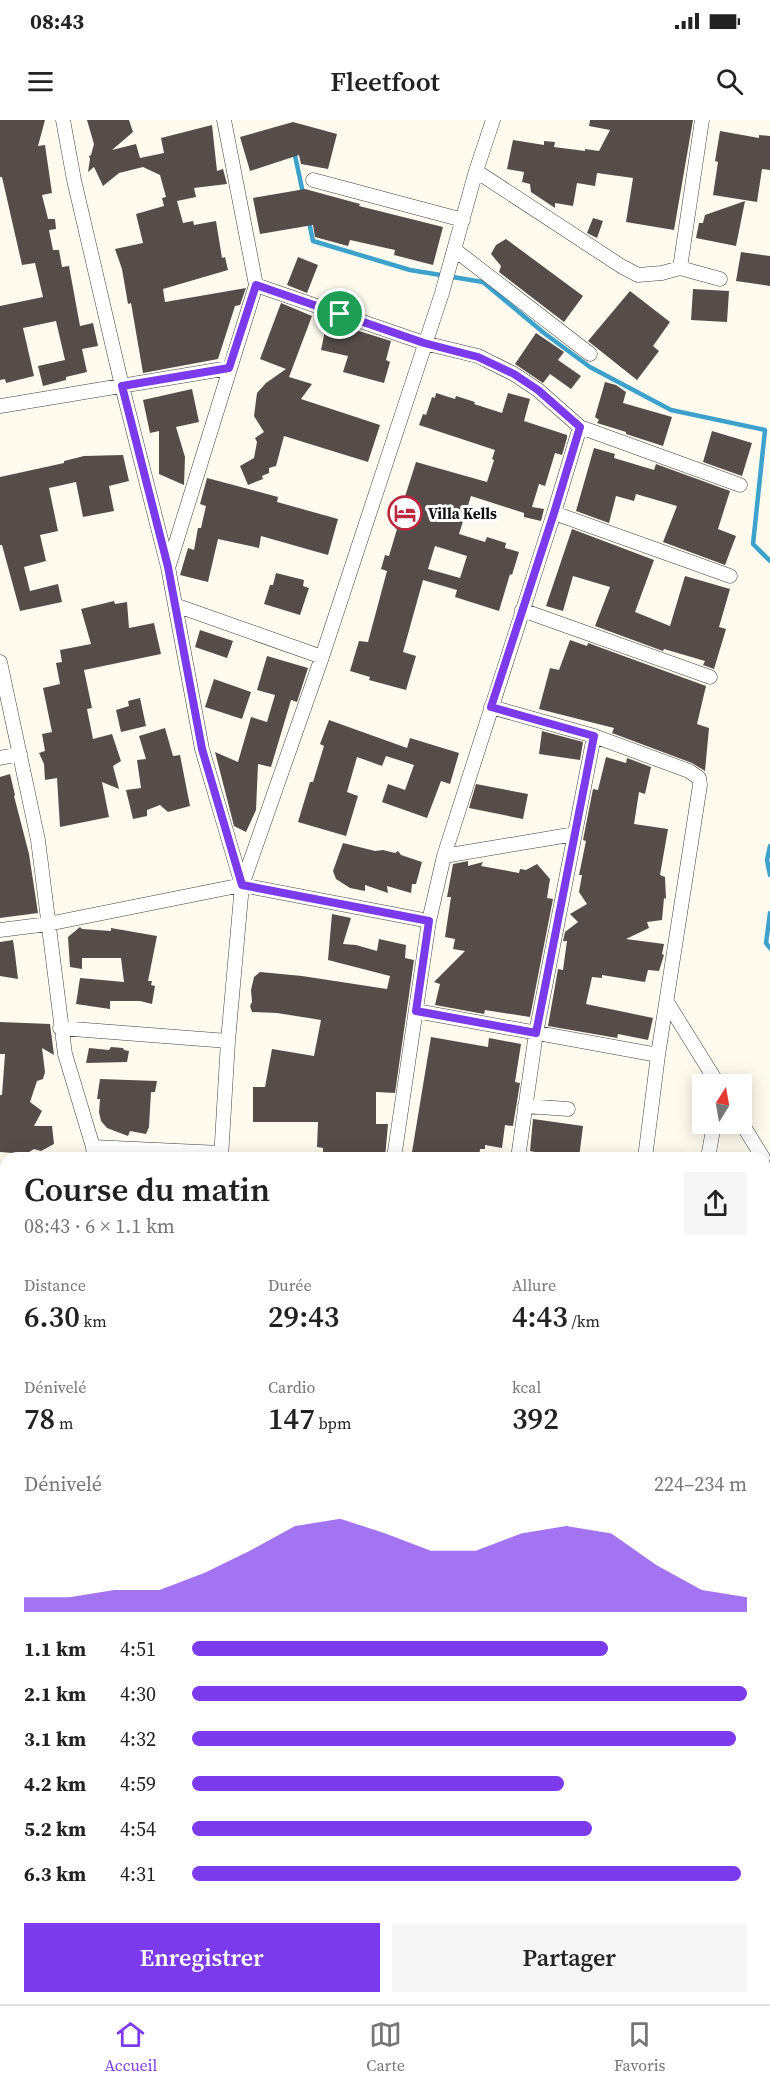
<!DOCTYPE html>
<html lang="fr">
<head>
<meta charset="utf-8">
<style>
	:root { --surface:#fff; --page:#f6f6f6; --text:#222; --muted:#767676; --line:#e0e0e0; --accent:#7c3aed }
	body { margin:0; font-family:"Source Serif 4",serif; background:var(--page); color:var(--text); height:100vh; display:flex; flex-direction:column; font-size:22px; white-space:nowrap }
	* { box-sizing:border-box; margin:0 }
	p { font-size:20px; color:var(--muted) }
	.icon { flex:none; width:33px; height:33px; fill:none; stroke:currentColor; stroke-width:2; stroke-linecap:round; stroke-linejoin:round }
	.map { position:relative; flex:1; overflow:hidden }
	.details { position:absolute; left:0px; top:1032px; width:771px; height:852px; display:flex; flex-direction:column; background:var(--surface); border-radius:18px 18px 0 0; box-shadow:0 3px 15px #0003 }
	.details>* { flex:none }
	.needle { width:39px; rotate:11deg }
	.tools { position:absolute; left:692px; top:954px; display:grid; gap:12px }
	.tools a { display:grid; place-items:center; width:60px; height:60px; border-radius:0px; background:var(--surface); box-shadow:0 3px 15px #0003; font-size:30px }
	.pin { position:absolute; display:grid; place-items:center; width:51px; height:51px; color:#fff; margin:-26px; border:3px solid #fff; border-radius:50%; box-shadow:0 2px 6px #0007 }
	.round { display:grid; place-items:center; flex:none; width:63px; height:63px; border-radius:0px; background:var(--page) }
	.summary { display:flex; align-items:center; justify-content:space-between; height:102px; padding:0 24px }
	h1 { font-size:33px; font-weight:600; line-height:45px }
	.stats { display:grid; grid-template-columns:repeat(3,1fr); gap:9px; height:102px; padding:6px 24px }
	.stats div { display:grid; align-content:center }
	.stats b { font-size:30px; font-weight:600 }
	.stats small { font-size:16px; font-weight:400 }
	.stats p { font-size:16px }
	.chart { height:168px; padding:12px 24px }
	.chart p { display:flex; justify-content:space-between }
	.chart svg { width:100%; height:108px; margin-top:6px; fill:var(--accent); opacity:.7 }
	.action { display:flex; gap:12px; margin-top:auto; padding:12px 24px }
	.action a { flex:1; height:69px; border-radius:0px; background:var(--accent); color:#fff; font-size:24px; font-weight:600; line-height:69px; text-align:center }
	.action a+a { background:var(--page); color:var(--text) }
	ul { padding:0 24px; list-style:none; font-size:20px }
	li { display:grid; grid-template-columns:96px 72px 1fr; align-items:center; height:45px }
	li i { height:15px; border-radius:8px; background:var(--accent) }
	.status { display:flex; justify-content:space-between; align-items:center; height:42px; padding:0 30px; background:var(--surface); direction:ltr }
	.status svg { height:16px; fill:currentColor }
	header { display:flex; justify-content:space-between; align-items:center; height:78px; padding:0 24px; background:var(--surface); font-size:27px; font-weight:600 }
	.dock { display:flex; justify-content:space-around; align-items:center; height:84px; border-top:2px solid var(--line); background:var(--surface); font-size:16px; color:var(--muted) }
	.dock a { display:grid; justify-items:center; gap:3px }
	.dock .current { color:var(--accent) }
	.map>svg:first-child { display:block }
	.lines { fill:none; stroke-linecap:round; stroke-linejoin:round }
	.stream { stroke:#3ca1cb; stroke-width:4.5 }
	.building { fill:#564d4a; fill-rule:evenodd }
	.minor-casing { stroke:#414141; stroke-width:15 }
	.minor { stroke:#fff; stroke-width:14 }
	.route-casing { stroke:#fff; stroke-width:12 }
	.route { stroke:#7c3aed; stroke-width:8 }
	.labels { text-anchor:middle; dominant-baseline:central; stroke-width:6; stroke-linejoin:round; paint-order:stroke }
	.poi-label { font-size:15px; font-weight:bold; fill:#0e0e0e; stroke:#fff; text-anchor:start }
</style>
</head>
<body>
<div class="status"><b>08:43</b><svg viewBox="0 0 49 12"><path d="M0 12V9h3v3zM5 12V6h3v6zM10 12V3h3v9zM15 12V0h3v12zM26 1h20v11H26zM47 4h2v5h-2z"/></svg></div>
<header><svg class="icon" aria-label="menu" viewBox="0 0 24 24"><path d="M4 6h16M4 12h16M4 18h16"/></svg>Fleetfoot<svg class="icon" aria-label="search" viewBox="0 0 24 24"><circle cx="10" cy="10" r="6"/><path d="M15 15l6 6"/></svg></header>
<div class="map">
<svg width="770" height="1884" viewBox="0 0 770 1884">
	<rect width="100%" height="100%" fill="#fffaee"/>
	<g class="lines">
		<path class="stream" d="M294 31 303 73
			M309 102 313 121 410 150 483 162 544 213 590 247 671 290 765 310 753 424 770 441
			M770 726 767 740 770 755
			M770 793 766 823 770 828"/>
	</g>
	<path class="building" d="M0 0H45L38 26 45 25 52 73 42 75 48 99H55L56 109 49 110 53 130H59L62 147 69 146 80 206 93 203 98 226 82 229 87 252 66 257V260L43 266 38 246 65 240 56 201 23 208 34 256 6 263 5 259 0 260V186L43 177 35 143 22 145 2 57H0Z
		M87 0H129L133 12 112 30 136 24 140 38 164 33 161 18 212 5 217 51 223 49 227 64 194 68 196 77 177 81 183 103 193 101 194 105 216 101 222 138 225 137 228 150 163 169 165 182 246 168 240 185 235 186 218 239 143 253 131 183 128 184 122 149 115 129 143 123 136 94 164 86 162 78 166 77 160 55 143 47 119 53 103 66 94 47 88 52 90 39 89 36 91 35 94 24Z
		M590 0H693L674 110 626 102 633 58 597 53 595 66 577 63 573 86 555 83V88L531 72 530 64 522 62 524 52 507 49 513 20 544 25V21L555 22 554 27 585 31V29L599 31 610 10 589 6Z
		M293 2 337 14 328 49 301 44 299 35 250 51 240 17Z
		M720 11 759 18V15L770 16V50L762 49 757 82 713 75 718 42 715 41Z
		M305 69 360 84 359 86 443 107 433 145 394 135 395 130 350 120 348 126 315 117 313 105 260 114 253 78Z
		M745 81 736 126 696 118 699 103H703L705 95Z
		M593 98 603 101 597 118 587 113Z
		M506 119 583 176 564 202 499 152 501 146 491 134 496 125Z
		M741 132 770 136V166L736 161Z
		M298 137 318 145 307 173 287 165Z
		M693 169 729 171 727 202 691 200Z
		M630 171 670 202 653 226 659 231 637 260 588 221Z
		M281 183 312 196 289 257 312 264 301 279 380 305 368 342 284 316 276 346 269 348V353L262 356 263 359 248 365 240 346 254 338 257 322 255 318 264 312 254 296 257 273 266 263 286 249 260 239Z
		M327 201 391 221 386 240 390 242 384 263 343 252 348 236 321 230Z
		M536 213 564 232 558 240 581 256 571 269 550 254 543 263 515 244Z
		M605 262 616 265 626 272 623 283 672 297 663 326 626 314V312L597 303 599 300 595 297Z
		M192 269 199 302 176 307 185 337 184 365 159 354V311L150 313 143 280Z
		M436 273 455 279 456 276 475 282 474 284 502 293 508 273 530 279 524 301 567 315V318L562 335 555 333 545 366 539 364 532 387 544 389 541 401 524 397V393L471 376 459 414 485 422 487 417 506 423 505 428 519 432 512 455 510 454 499 491 455 477 457 470 423 460 403 532 416 536 406 570 369 560 370 557 350 551 359 521 368 522 387 451 381 449 385 435 389 436 397 409 395 408 416 342 487 362 494 340 492 339 495 330 419 305 423 294 426 295 432 277 435 278ZM435 426 467 436 460 458 428 449Z
		M712 311 752 323 742 356 703 342Z
		M594 328 615 334 614 338 654 350 656 344 730 371 718 409 736 416 725 445 663 422 677 386 636 374 634 381 616 376 609 403 576 391Z
		M123 335 129 361 109 366 114 391 83 397 76 362 49 368 58 411 40 415 46 441 24 447 30 471 58 464 62 482 20 491 2 425H0V357L64 343V341L84 336Z
		M207 358 278 377 277 382 338 399 328 435 261 416 259 428 218 419 208 462 180 455 188 428 194 430 198 408H201L206 386 200 384Z
		M572 409 654 440 635 492 670 506 685 456 730 469 719 507 726 509 714 549 703 545 705 541 664 529 663 531 595 506 610 467 573 456 563 491 546 486Z
		M276 453 304 460 303 466 309 468 300 495 264 484 270 465H273Z
		M114 481 115 484 127 482 129 508 154 503 161 534 84 550 92 588 87 589 93 619 112 614 121 641 113 646 119 669 102 662 109 697 60 707 57 658 45 660 44 644 39 633 45 631 42 614 52 612 43 568 60 564 56 543 62 542 60 530 91 524 81 489Z
		M200 510 233 521 227 538 195 527Z
		M570 520 587 526 588 523 706 566 697 604 709 608 705 651 692 643 612 613 614 608 539 589 550 548 559 550Z
		M267 536 308 548 297 582 291 580 271 647 258 644 256 690 246 712 234 706 215 632 238 642 251 597 267 602 275 575 257 570Z
		M214 559 251 572 242 599 205 587Z
		M140 578 146 606 121 612 116 590 129 586 128 581Z
		M329 600 407 628 410 618 459 633 450 664 441 661 427 698 382 682 388 664 405 670 414 645 386 636 382 646 357 637 347 672 358 676 346 716 298 702 310 662H313L324 626 320 624Z
		M165 608 173 636 180 635 190 686 168 692 160 685 147 690V696L133 699 126 670 141 668 137 640 146 639 139 616Z
		M542 611 583 622 580 640 539 634Z
		M606 637 626 643 627 638 651 647 645 674 639 672 634 704 668 709 660 755 665 757 666 779 664 778 662 800 647 802 649 808 626 819 664 824 662 834 664 835 659 851 648 850 645 862 602 855V858L592 857 586 884 653 898 648 920 618 914 617 918 548 906 558 849 563 850 567 821H563L565 812 578 802 570 794 587 784 579 772 582 755H579L586 721 583 720 593 669 598 670Z
		M10 654 15 675 14 676 29 734 38 793 0 798V657Z
		M476 664 528 674 523 699 469 688Z
		M343 723 375 731 383 730 395 733 398 731 401 735 422 742 416 764H412L411 773 387 766 388 773 365 765V771L350 768 336 759 333 751Z
		M468 741V746L483 742 481 746 519 753 520 749 526 750 537 744 550 759 547 778 553 779 530 897 485 890 484 894 435 885 440 864 434 862 465 831 453 829 455 819 445 817 451 777H447L453 744Z
		M332 794 351 798 343 824 356 825 377 831 379 819 406 825 405 838 414 840 395 973 376 972V1004H388L385 1038H323V1028L317 1027 318 1002H253V967H265L272 929 314 936 321 900 277 893 252 892 250 886 252 882 251 870 254 857 260 852 302 856 387 869 390 856 328 840Z
		M80 807 82 809 111 811V808L157 816 148 861H152L151 865 155 866 152 884 140 881H110V889L76 884 80 858 124 862 121 838H82V849L70 847 68 817Z
		M13 820 15 834 18 859 0 856V822Z
		M0 902 50 904 54 935 42 928 45 952 43 959 37 961 30 982 42 991 34 1006H52L54 1024 41 1031 34 1029 26 1034 0 1032V975H2L5 934H0Z
		M431 917 488 927 489 918 521 924 515 962 520 963 513 1006 505 1005 502 1028 485 1025V1029H480L479 1038H411Z
		M111 927 123 928 124 930 129 931 127 942 86 943 89 928 109 930Z
		M100 959 157 961 155 972H151L149 1007 146 1014 130 1011 128 1016 107 1008 101 1001 99 992 100 979H97Z
		M533 999 583 1006 579 1038H539L540 1033 530 1031Z"/>
	<g class="lines">
		<g class="minor-casing">
			<path id="minor" d="M63 0 74 60 122 266 168 447 202 629 242 765
				M476 51 621 146 638 155 662 153 680 148 720 159
				M313 60 463 100
				M455 130 590 234
				M680 148 702 0
				M256 165 424 223 478 236 514 254 538 270 580 307 740 365
				M0 286 229 248
				M554 393 730 456
				M169 445 256 165 224 0
				M175 485 322 537
				M522 490 710 557
				M0 542 38 720 65 934 93 1027 94 1038
				M491 587 594 616 689 651 699 658 700 665 658 935 645 1038
				M0 638 20 634
				M444 736 575 714
				M0 810 48 804 242 765 429 801
				M667 882 718 964
				M416 891 658 935
				M60 908 228 921
				M525 986 568 989
				M741 1002 763 1038
				M93 1027 221 1033
				M221 1038 228 921 242 765 322 537 442 173 476 51 493 0
				M394 1038 429 801 444 736 554 393 580 307
				M518 1038 536 913 594 616
				M708 1038 714 1004
				M765 1126 770 1118
				M765 1189 770 1219
				M765 1318H770
				M765 1420H770
				M765 1512H770
				M6 1633 1 1795 6 1816
				M765 1833 770 1836
				M20 1878 22 1884
				M228 1878 231 1884
				M569 1878 570 1884
				M683 1878 692 1884
				M399 1884 404 1878"/>
		</g>
		<use href="#minor" class="minor"/>
	</g>
	<g class="lines">
		<g class="route-casing">
			<path id="route" d="M256 165 424 223 478 237 514 254 538 270 580 307 554 393 491 587 594 616 536 913 416 891 429 801 242 765 202 629 168 447 122 266 229 248Z"/>
		</g>
		<use href="#route" class="route"/>
	</g>
	<defs>
		<g id="hotel-ring" transform="scale(1.725)"><circle r="9.5" fill="#fff" stroke="#bb283e" stroke-width="1.5"/><path d="M-6-4.5h1.5V1H6V5H4.5V3h-9V5H-6ZM-4 0a1.8 1.8 0 1 1 3.6 0ZM.5 0V-2.5h3Q6-2.5 6 0Z" fill="#bb283e"/></g>
	</defs>
	<g fill-rule="evenodd">
		<use href="#hotel-ring" x="405" y="393"/>
	</g>
	<g class="labels">
		<g class="poi-label">
			<text x="428" y="393">Villa Kells</text>
		</g>
	</g>
</svg>
<div class="tools">
<a><svg class="needle" viewBox="-14 -14 28 28"><path d="M0-13l5 13h-10z" fill="#e53935"/><path d="M0 13l5-13h-10z" fill="#767676"/></svg></a>
</div>
<div class="pin" style="left:340px;top:194px;background:#1e9e55"><svg class="icon" aria-label="arrive" viewBox="0 0 24 24"><path d="M6 21V4h12l-3 4 3 4H6"/></svg></div>
<section class="details">
<div class="summary"><div><h1>Course du matin</h1><p>08:43 · 6 × 1.1 km</p></div><a class="round"><svg class="icon" aria-label="share" viewBox="0 0 24 24"><path d="M12 15V3M7 8l5-5 5 5M5 13v7h14v-7"/></svg></a></div>
<div class="stats">
<div><p>Distance</p><b>6.30<small> km</small></b></div>
<div><p>Durée</p><b>29:43</b></div>
<div><p>Allure</p><b>4:43<small> /km</small></b></div>
</div>
<div class="stats">
<div><p>Dénivelé</p><b>78<small> m</small></b></div>
<div><p>Cardio</p><b>147<small> bpm</small></b></div>
<div><p>kcal</p><b>392</b></div>
</div>
<div class="chart"><p><span>Dénivelé</span>224–234 m</p>
<svg viewBox="0 0 160 44" preserveAspectRatio="none"><path d="M0 44V38L10 38L20 35L30 35L40 28L50 19L60 9L70 6L80 12L90 19L100 19L110 12L120 9L130 12L140 25L150 35L160 38V44z"/></svg>
</div>
<ul>
<li><b>1.1 km</b>4:51<i style="width:75%"></i></li>
<li><b>2.1 km</b>4:30<i style="width:100%"></i></li>
<li><b>3.1 km</b>4:32<i style="width:98%"></i></li>
<li><b>4.2 km</b>4:59<i style="width:67%"></i></li>
<li><b>5.2 km</b>4:54<i style="width:72%"></i></li>
<li><b>6.3 km</b>4:31<i style="width:99%"></i></li>
</ul>
<div class="action"><a>Enregistrer</a><a>Partager</a></div>
</section>
</div>
<nav class="dock">
<a class="current"><svg class="icon" aria-label="home" viewBox="0 0 24 24"><path d="M3 11l9-7 9 7M6 9v11h12V9"/></svg>Accueil</a>
<a><svg class="icon" aria-label="map" viewBox="0 0 24 24"><path d="M3 6l6-2 6 2 6-2v14l-6 2-6-2-6 2zM9 4v14M15 6v14"/></svg>Carte</a>
<a><svg class="icon" aria-label="saved" viewBox="0 0 24 24"><path d="M7 4h10v16l-5-4-5 4z"/></svg>Favoris</a>
</nav>
</body>
</html>
